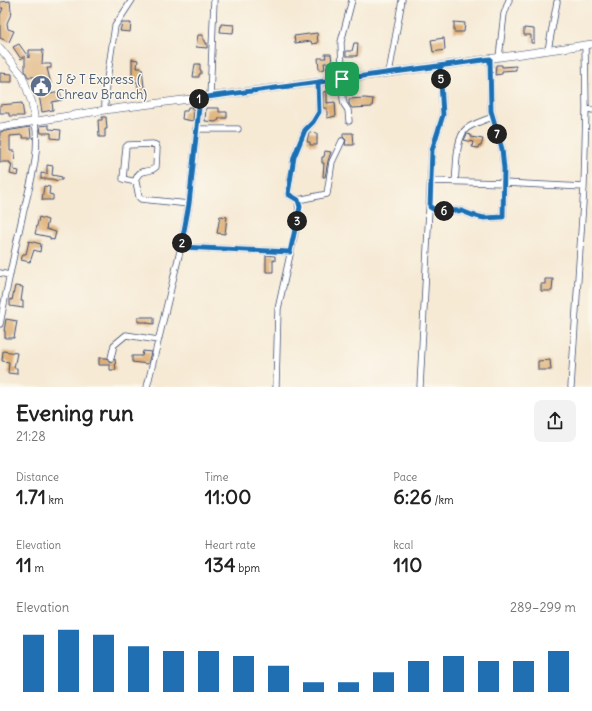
<!DOCTYPE html>
<html lang="en">
<head>
<meta charset="utf-8">
<style>
	:root { --surface:#fff; --page:#f2f2f2; --text:#222; --muted:#767676; --accent:#1f6fb2 }
	body { margin:0; font-family:Delius,sans-serif; background:var(--page); color:var(--text); height:100vh; display:flex; flex-direction:column; font-size:15px; white-space:nowrap }
	* { box-sizing:border-box; margin:0 }
	p { font-size:13px; color:var(--muted) }
	.icon { flex:none; width:22px; height:22px; fill:none; stroke:currentColor; stroke-width:2; stroke-linecap:round; stroke-linejoin:round }
	.map { position:relative; height:387px; overflow:hidden }
	.side { display:flex; flex-direction:column; background:var(--surface); flex:1 }
	.side>* { flex:none }
	.pin { position:absolute; display:grid; place-items:center; width:34px; height:34px; color:#fff; margin:-17px; border-radius:8px; box-shadow:0 2px 6px #0006 }
	.km { position:absolute; width:20px; height:20px; margin:-10px; border-radius:50%; background:#222; color:#fff; font-size:11px; line-height:20px; text-align:center }
	.round { display:grid; place-items:center; flex:none; width:42px; height:42px; border-radius:8px; background:var(--page) }
	.overview { display:flex; align-items:center; justify-content:space-between; height:68px; padding:0 16px }
	h1 { font-size:22px; font-weight:700; line-height:30px }
	.stats { display:grid; grid-template-columns:repeat(3,1fr); gap:6px; height:68px; padding:4px 16px }
	.stats div { display:grid; align-content:center }
	.stats b { font-size:20px; font-weight:700 }
	.stats small { font-size:11px; font-weight:400 }
	.stats p { font-size:11px }
	.chart { height:112px; padding:8px 16px }
	.chart p { display:flex; justify-content:space-between }
	.chart svg { width:100%; height:72px; margin-top:4px; stroke:var(--accent); stroke-width:6 }
	.map>svg:first-child { display:block }
	.building { fill:#deaf74 }
	.lines { fill:none; stroke-linecap:round; stroke-linejoin:round }
	.minor-casing { stroke:#3c4b70; stroke-width:7 }
	.tertiary-casing { stroke:#3c4b70; stroke-width:8 }
	.minor { stroke:#fff; stroke-width:5.5 }
	.tertiary { stroke:#fff; stroke-width:7 }
	.route-casing { stroke:#fff; stroke-width:8 }
	.route { stroke:#1f6fb2; stroke-width:5 }
	.labels { text-anchor:middle; dominant-baseline:central; stroke-width:3; stroke-linejoin:round; paint-order:stroke }
	.service-label { font-size:13px; fill:#4e5e75; stroke:#fbf7ec; text-anchor:start }
</style>
</head>
<body>
<div class="map">
<svg width="592" height="387" viewBox="0 0 592 387">
	<rect width="100%" height="100%" fill="#fbf7ec"/>
	<filter id="ink" filterUnits="userSpaceOnUse"><feTurbulence type="fractalNoise" baseFrequency=".025" numOctaves="2"/><feDisplacementMap in="SourceGraphic" scale="8" xChannelSelector="R" yChannelSelector="G"/><feConvolveMatrix kernelMatrix="1 2 1 2 8 2 1 2 1" color-interpolation-filters="sRGB"/></filter>
	<filter id="wash" filterUnits="userSpaceOnUse"><feTurbulence type="fractalNoise" baseFrequency=".012" numOctaves="4" result="noise"/><feDisplacementMap in="SourceGraphic" scale="16" xChannelSelector="R" yChannelSelector="G"/><feGaussianBlur stdDeviation="0.9" result="paint"/><feColorMatrix in="noise" values="0 0 0 0 0 0 0 0 0 0 0 0 0 0 0 0 0 1.4 0 .05"/><feComposite in="paint" operator="in"/></filter>
	<g filter="url(#wash)">
		<rect width="100%" height="100%" fill="#f6ead5"/>
		<g id="blocks">
			<path class="building" d="M10 1 11 11 12 12 7 23 8 29 14 31 9 42 0 38V15L3 8H0V2Z
				M454 22 465 23 464 32H454Z
				M122 23H131L130 32 120 31Z
				M221 24 234 25 233 33 220 32Z
				M524 28 534 29V43H531V35H524Z
				M317 33 318 43 312 44 311 41 295 43 294 36Z
				M198 35H203V40H205V43H207V48L196 47Z
				M444 38 445 50 433 52 431 40Z
				M354 43H358L357 56H346V51H352Z
				M19 44 29 58V50H43L42 64H51V68H47L51 84H49L50 94 60 92 62 100 52 102 53 110 42 112 39 95H41L40 86H37L36 77H28L25 71V56L21 59 13 47Z
				M325 54H331L332 63H324L325 69 319 70 318 58H326Z
				M132 59 138 60 137 68H142L144 87H146V93H138V82H135L132 77Z
				M195 64H200V70H201V74H199V77H193Z
				M496 65H502V67L516 66V70L502 71V74L495 75Z
				M0 73 12 74V82H0Z
				M327 91V103L335 102 336 116 327 118V108H323V92Z
				M365 98 373 99 372 107 352 108 349 104V99Z
				M22 103 24 116H9V113H0V105Z
				M188 107H192V110H194L193 121 182 119 183 111H187Z
				M206 108H219V112H227V118H219V120L215 122 205 121Z
				M102 117H106L107 129H105V137H99L98 120H102Z
				M49 125V129L61 130 60 139 51 138V133H41L40 126Z
				M30 127 31 138H23L22 135 10 136V151H15L14 170 19 171 18 176 10 174 12 164H10V162H0V132Z
				M309 132 317 133V145H310V142H307Z
				M343 133H353L354 145H345L346 140 343 137Z
				M467 134 471 135V137L483 139 481 146H479L478 148 472 147 473 142 464 140Z
				M325 151 331 152 328 161 325 177H323L324 163H322V157H324Z
				M47 165 53 166 52 175 62 177V180H58V181L52 179H41V173L47 174Z
				M44 186 50 187 49 194 53 195V200H42Z
				M220 216 227 217 225 234 217 233Z
				M39 217 48 220 46 229 56 232 54 240 50 239V237L35 234Z
				M29 241 41 244 40 252 34 250 30 262 21 260 23 254H26Z
				M266 255 275 256V261L273 260V272H266Z
				M545 279H553L552 291H541V284H545Z
				M15 286 23 287 21 301H23V308L10 306V299L12 300Z
				M138 317H154V324L147 323V322H138Z
				M6 319 17 321 14 338H5V331H4Z
				M3 351 17 353 14 368H17V374L8 373 9 362 2 361Z
				M143 351 151 352 148 364 132 362V356H142Z
				M99 358H107L110 362 115 359 116 370H110V365H99Z
				M550 360 551 370H538V361Z"/>
		</g>
	</g>
	<g filter="url(#ink)">
		<use href="#blocks" fill-opacity="0" stroke="#3c4b70" stroke-width="1"/>
		<g class="lines">
			<g class="minor-casing">
				<path id="minor" d="M548 50 557 2
					M499 57 504 14 509 0
					M490 59 491 111 502 149 504 169V183L584 187
					M389 73 402 0
					M210 97 214 0
					M586 108 592 110
					M105 110V93L115 26 132 0
					M349 121 348 110 344 104 343 99 341 42 352 0
					M196 129H238
					M135 182C140 165 146 176 156 167L157 148 156 145 153 144 128 145 126 147 123 179 136 182 139 197 141 199 189 204
					M455 182C457 167 455 138 467 128 475 123 484 120 493 117
					M298 200 327 194 332 162 342 141
					M430 207 435 210 462 211 472 215 484 218 503 217 504 183 431 181
					M181 247 290 252
					M0 273 9 275
					M0 324C7 288 14 253 22 218 29 187 41 154 35 122
					M111 358 114 345 126 335 158 340
					M147 387 181 247 189 204 200 98
					M276 387 278 309 299 214 298 200 288 194 294 157 305 130 313 122 319 112 318 82
					M420 387 432 150 443 115 440 66
					M571 387 584 187 586 108 585 45"/>
			</g>
			<g class="tertiary-casing">
				<path id="tertiary" d="M0 48 22 75 32 103 35 122
					M0 127 105 110 389 73 592 44"/>
			</g>
			<use href="#minor" class="minor"/>
			<use href="#tertiary" class="tertiary"/>
		</g>
	</g>
	<g class="lines" filter="url(#ink)">
		<g class="route-casing">
			<path id="route" d="M342 79 200 98 189 204 181 247 290 252 300 207 298 200 288 194 294 157 305 130 313 122 319 112 318 82 440 66 443 115 432 150 430 207 435 210 462 211 472 215 484 218 503 217 504 169 502 149 491 111 490 59 342 79"/>
		</g>
		<use href="#route" class="route"/>
	</g>
	<defs>
		<g id="civic-disc" transform="scale(1.15)"><circle r="9.5" fill="#5c6f8a" stroke="#fbf7ec"/><path d="M-.6-6.5H3V-4.5H.6V-3L4-1V1h2V6H-6V1h2V-1L-.6-3ZM-1.2 2.5V6h2.4V2.5Z" fill="#fff"/></g>
	</defs>
	<g fill-rule="evenodd">
		<use href="#civic-disc" x="41" y="86"/>
	</g>
	<g class="labels">
		<g class="service-label">
			<text x="56" y="79">J &amp; T Express (<tspan x="56" dy="15">Chreav Branch)</tspan></text>
		</g>
	</g>
</svg>
<div class="pin" style="left:342px;top:79px;background:#1e9e55"><svg class="icon" aria-label="arrive" viewBox="0 0 24 24"><path d="M6 21V4h12l-3 4 3 4H6"/></svg></div>
<b class="km" style="left:199px;top:99px">1</b>
<b class="km" style="left:182px;top:243px">2</b>
<b class="km" style="left:297px;top:221px">3</b>
<b class="km" style="left:441px;top:79px">5</b>
<b class="km" style="left:444px;top:211px">6</b>
<b class="km" style="left:497px;top:134px">7</b>
</div>
<section class="side">
<div class="overview"><div><h1>Evening run</h1><p>21:28</p></div><a class="round"><svg class="icon" aria-label="share" viewBox="0 0 24 24"><path d="M12 15V3M7 8l5-5 5 5M5 13v7h14v-7"/></svg></a></div>
<div class="stats">
<div><p>Distance</p><b>1.71<small> km</small></b></div>
<div><p>Time</p><b>11:00</b></div>
<div><p>Pace</p><b>6:26<small> /km</small></b></div>
</div>
<div class="stats">
<div><p>Elevation</p><b>11<small> m</small></b></div>
<div><p>Heart rate</p><b>134<small> bpm</small></b></div>
<div><p>kcal</p><b>110</b></div>
</div>
<div class="chart"><p><span>Elevation</span>289–299 m</p>
<svg viewBox="0 0 160 44" preserveAspectRatio="none"><path d="M5 44V9M15 44V6M25 44V9M35 44V16M45 44V19M55 44V19M65 44V22M75 44V28M85 44V38M95 44V38M105 44V32M115 44V25M125 44V22M135 44V25M145 44V25M155 44V19"/></svg>
</div>
</section>
</body>
</html>
